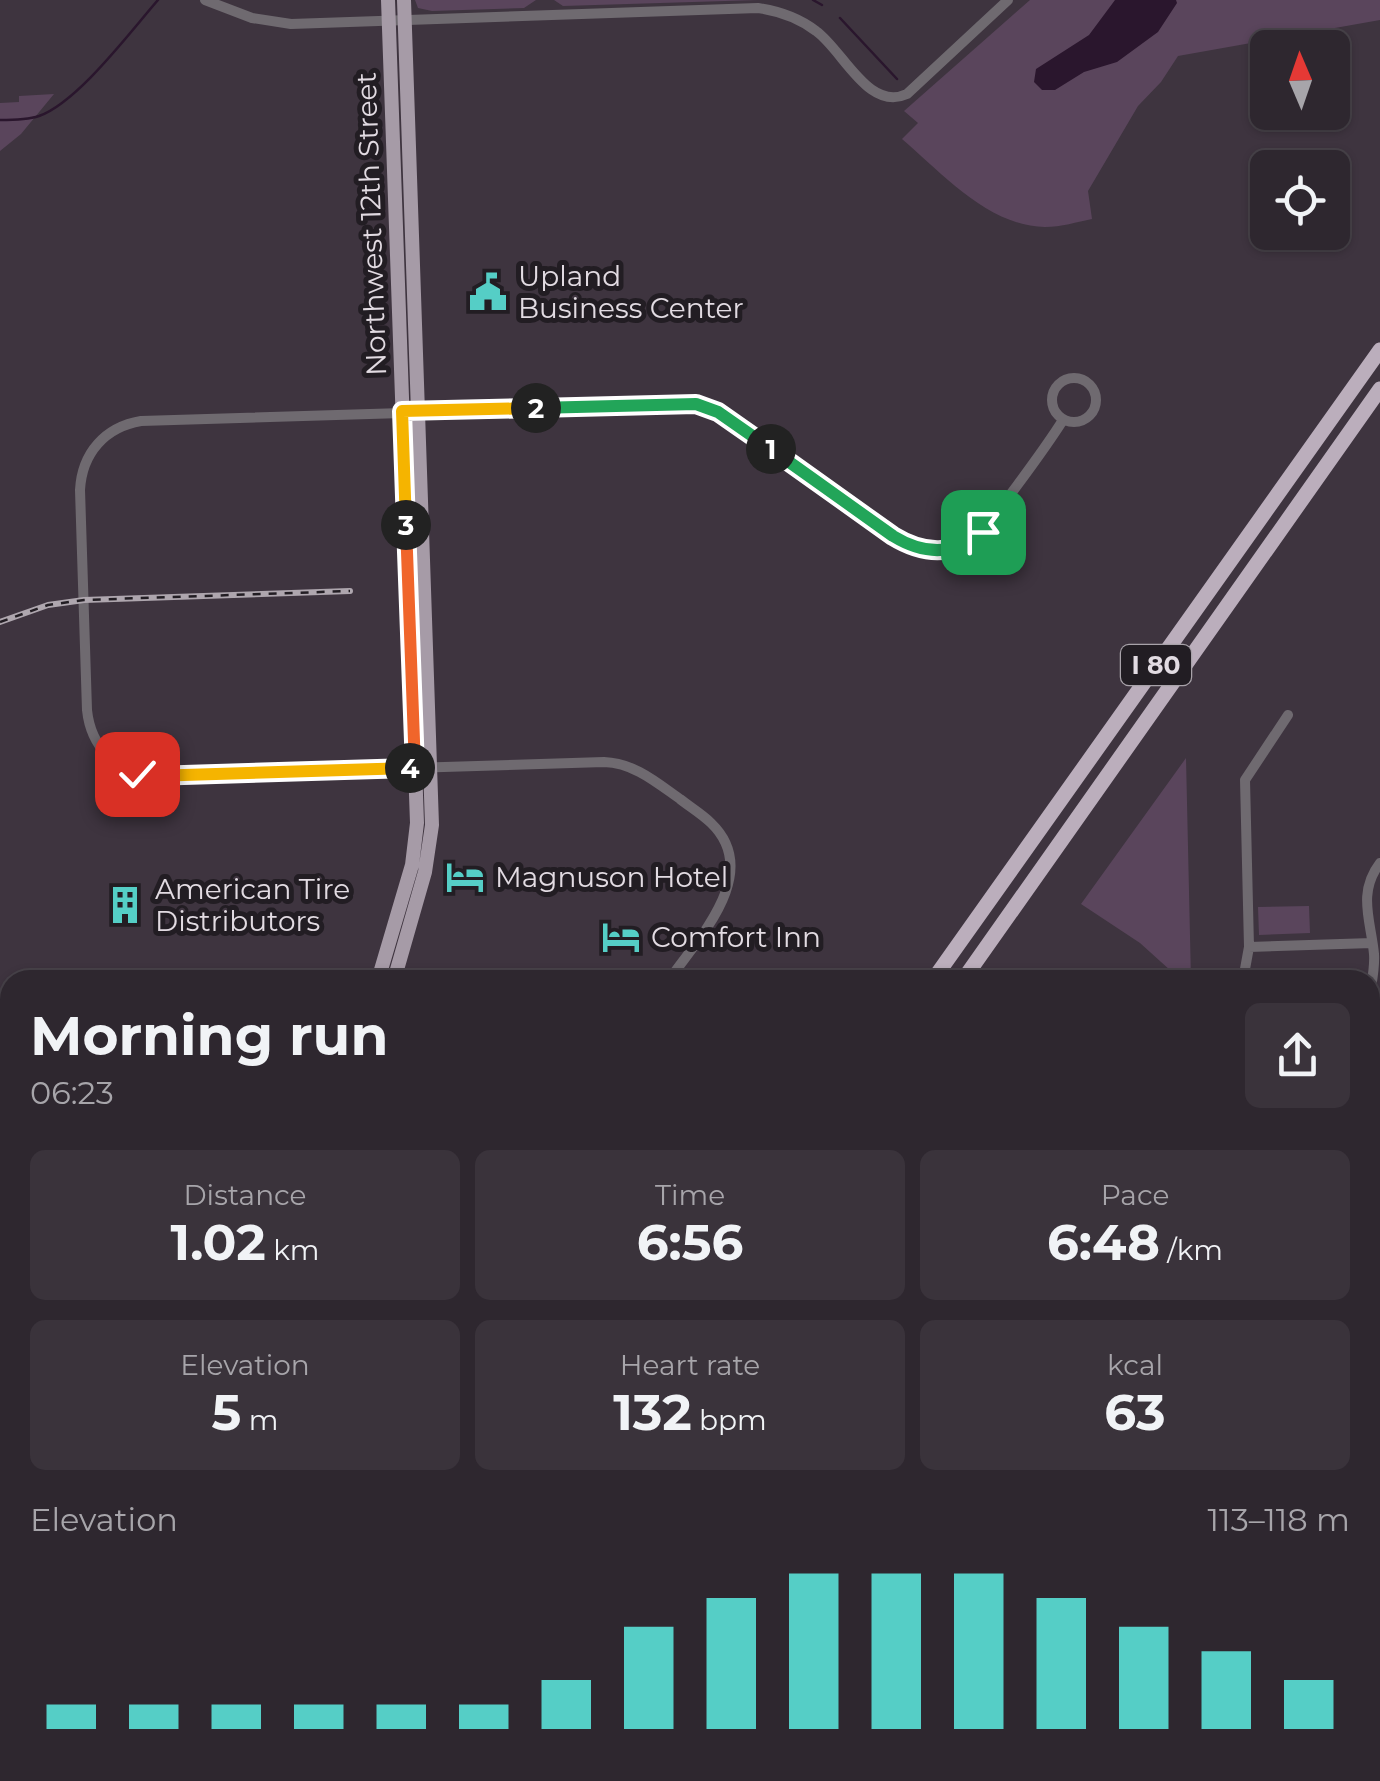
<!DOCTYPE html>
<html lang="en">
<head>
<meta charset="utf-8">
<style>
	:root { --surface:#2e272f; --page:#3a333b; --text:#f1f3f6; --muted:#a7a5aa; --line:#49444b; --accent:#55cec6 }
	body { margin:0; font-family:Montserrat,sans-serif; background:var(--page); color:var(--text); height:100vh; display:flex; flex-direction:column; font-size:38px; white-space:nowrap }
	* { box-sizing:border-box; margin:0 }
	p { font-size:32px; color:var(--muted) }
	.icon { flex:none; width:55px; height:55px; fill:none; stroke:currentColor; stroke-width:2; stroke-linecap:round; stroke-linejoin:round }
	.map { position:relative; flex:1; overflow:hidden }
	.sheet { position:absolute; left:0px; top:970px; width:1380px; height:812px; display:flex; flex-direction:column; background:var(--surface); border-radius:30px 30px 0 0; box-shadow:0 2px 8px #0004,0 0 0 2px var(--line) }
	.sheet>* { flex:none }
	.needle { width:65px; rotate:358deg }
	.tools { position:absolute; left:1250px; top:30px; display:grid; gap:20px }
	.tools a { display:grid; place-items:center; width:100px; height:100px; border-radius:15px; background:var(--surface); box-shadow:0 2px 8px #0004,0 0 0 2px var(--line); font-size:50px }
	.pin { position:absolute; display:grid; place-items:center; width:85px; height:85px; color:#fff; margin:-42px; border-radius:20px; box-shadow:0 5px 15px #0006 }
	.km { position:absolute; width:50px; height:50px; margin:-25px; border-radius:50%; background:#222; color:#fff; font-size:28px; line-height:50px; text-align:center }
	.round { display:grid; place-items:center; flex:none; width:105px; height:105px; border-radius:15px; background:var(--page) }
	.headline { display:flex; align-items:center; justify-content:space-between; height:170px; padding:0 30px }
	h1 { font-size:55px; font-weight:700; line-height:75px }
	.metrics { display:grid; grid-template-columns:repeat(3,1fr); gap:15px; height:170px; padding:10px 30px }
	.metrics div { display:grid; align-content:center; border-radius:15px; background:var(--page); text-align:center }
	.metrics b { font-size:50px; font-weight:700 }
	.metrics small { font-size:28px; font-weight:400 }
	.metrics p { font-size:28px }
	.chart { height:280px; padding:20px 30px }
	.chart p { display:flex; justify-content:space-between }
	.chart svg { width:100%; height:180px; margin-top:10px; stroke:var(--accent); stroke-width:6 }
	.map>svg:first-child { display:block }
	.green { fill:#5a455c }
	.water { fill:#2a162d }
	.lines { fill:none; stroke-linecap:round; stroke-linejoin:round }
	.stream { stroke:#2a162d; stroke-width:2.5 }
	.minor { stroke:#6f6a70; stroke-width:10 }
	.major { stroke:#a69ba7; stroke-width:14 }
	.highway { stroke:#bbaebc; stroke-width:15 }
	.rail-casing { stroke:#aea6ae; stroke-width:6 }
	.rail { stroke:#221d23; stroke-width:2.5; stroke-dasharray:8; stroke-linecap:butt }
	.split-1-casing { stroke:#fff; stroke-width:20 }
	.split-2-casing { stroke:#fff; stroke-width:20 }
	.split-3-casing { stroke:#fff; stroke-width:20 }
	.split-4-casing { stroke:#fff; stroke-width:20 }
	.split-5-casing { stroke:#fff; stroke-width:20 }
	.split-1 { stroke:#22a559; stroke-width:12 }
	.split-2 { stroke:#22a559; stroke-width:12 }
	.split-3 { stroke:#f5b400; stroke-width:12 }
	.split-4 { stroke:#f0652b; stroke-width:12 }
	.split-5 { stroke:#f5b400; stroke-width:12 }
	.labels { text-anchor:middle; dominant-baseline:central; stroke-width:10; stroke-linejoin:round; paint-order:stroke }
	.shield { fill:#221d23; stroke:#a8a2a9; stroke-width:2.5 }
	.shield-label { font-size:25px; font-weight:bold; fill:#e2dbe2 }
	.street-label { font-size:28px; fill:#e2dbe2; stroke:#221d23 }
	.poi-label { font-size:28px; fill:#e2dbe2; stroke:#221d23; text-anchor:start }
</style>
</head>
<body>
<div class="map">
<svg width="1380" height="1781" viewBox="0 0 1380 1781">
	<rect width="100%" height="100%" fill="#3e343f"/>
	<path class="green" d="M415 0H536L524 8 432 11 418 8Z
		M554 0H758L563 6Z
		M1030 0H1380V20L1178 56 1161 82 1138 106 1088 191 1092 219C1077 222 1061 227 1045 227 988 226 942 173 902 139L918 123 904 111Z
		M54 94 21 134 0 151V103L19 102V96Z
		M1186 758 1191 980H1181L1140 943 1081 904Z
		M1309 906 1310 933 1259 935 1258 907Z"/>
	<path class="water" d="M1115 0H1176L1177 3 1158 32 1117 62 1084 72 1055 90H1042L1034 82 1036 69 1089 35Z"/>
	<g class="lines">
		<path class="stream" d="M813 0 822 5
			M840 18 897 79
			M0 120C13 120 27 120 39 116 78 102 130 32 158 0"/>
		<path class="minor" d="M205 0 252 18 291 24 758 8C779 11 799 18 816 31 843 50 868 112 907 94L1008 0
			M1052 400a22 22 0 1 1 44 0a22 22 0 1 1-44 0Z
			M1249 947 1372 943
			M669 980C698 938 763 873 711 823 702 814 690 807 680 799 656 782 634 763 604 762L152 776C116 771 91 748 87 710L80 490C82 453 105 427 141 421L696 404 718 412 893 536C953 572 979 539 1013 491 1030 468 1048 444 1063 420
			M1243 980 1249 947 1245 780 1288 715
			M1370 994C1372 981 1375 967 1374 954 1371 921 1357 893 1380 863
			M1370 1248H1380
			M1281 1772V1781
			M827 1781 1011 1772"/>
		<path class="major" d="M378 980 412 865 417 823 388 0
			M394 980 425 872 432 825 404 0
			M0 1344H10
			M0 1360 10 1359
			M296 1772 301 1781
			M325 1772 330 1781"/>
		<path class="highway" d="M933 980 1380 350
			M963 980 1380 389
			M368 1781 374 1772
			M398 1781 404 1772
			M583 1781 593 1772
			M612 1781 622 1772"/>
		<g class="rail-casing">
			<path id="rail" d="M0 622 48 605 84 600 350 591
				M0 1373 10 1392
				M269 1772 276 1781"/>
		</g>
		<use href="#rail" class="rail"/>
	</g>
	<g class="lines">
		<g class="split-1-casing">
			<path id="split-1" d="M771 449 893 536C924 555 954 556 983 532"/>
		</g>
		<g class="split-2-casing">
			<path id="split-2" d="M536 408 696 404 718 412 771 449"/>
		</g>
		<g class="split-3-casing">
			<path id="split-3" d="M406 525 402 411 536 408"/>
		</g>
		<g class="split-4-casing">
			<path id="split-4" d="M406 525 415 768H410"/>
		</g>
		<g class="split-5-casing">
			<path id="split-5" d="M137 774 152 776 410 768"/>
		</g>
		<use href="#split-1" class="split-1"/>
		<use href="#split-2" class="split-2"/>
		<use href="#split-3" class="split-3"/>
		<use href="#split-4" class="split-4"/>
		<use href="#split-5" class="split-5"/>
	</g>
	<defs>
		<g id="civic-bare" transform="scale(3)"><path d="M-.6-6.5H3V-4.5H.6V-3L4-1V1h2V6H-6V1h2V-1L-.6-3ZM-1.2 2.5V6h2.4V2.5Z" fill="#55cec6" stroke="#221d23" stroke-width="2.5" paint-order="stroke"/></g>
		<g id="hotel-bare" transform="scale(3)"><path d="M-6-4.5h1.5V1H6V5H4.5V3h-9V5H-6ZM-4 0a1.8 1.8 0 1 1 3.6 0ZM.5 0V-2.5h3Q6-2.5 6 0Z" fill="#55cec6" stroke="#221d23" stroke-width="2.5" paint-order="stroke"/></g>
		<g id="building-bare" transform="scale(3)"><path d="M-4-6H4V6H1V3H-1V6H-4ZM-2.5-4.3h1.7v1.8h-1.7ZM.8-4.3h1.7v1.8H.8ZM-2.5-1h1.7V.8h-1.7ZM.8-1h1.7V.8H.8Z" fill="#55cec6" stroke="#221d23" stroke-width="2.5" paint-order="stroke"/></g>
	</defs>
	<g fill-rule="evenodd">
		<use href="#civic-bare" x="488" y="292"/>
		<use href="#hotel-bare" x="465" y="877"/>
		<use href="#building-bare" x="125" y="905"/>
		<use href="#hotel-bare" x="621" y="937"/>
	</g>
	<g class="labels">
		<rect class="shield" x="1121" y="645" width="70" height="40" rx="8"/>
		<g class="shield-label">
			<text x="1156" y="665">I 80</text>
		</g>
		<g class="street-label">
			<text transform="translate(371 224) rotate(-92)">Northwest 12th Street</text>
		</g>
		<g class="poi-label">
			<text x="518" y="276">Upland<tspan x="518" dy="32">Business Center</tspan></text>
			<text x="495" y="877">Magnuson Hotel</text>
			<text x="155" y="889">American Tire<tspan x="155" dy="32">Distributors</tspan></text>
			<text x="651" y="937">Comfort Inn</text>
		</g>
	</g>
</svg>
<div class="tools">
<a><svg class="needle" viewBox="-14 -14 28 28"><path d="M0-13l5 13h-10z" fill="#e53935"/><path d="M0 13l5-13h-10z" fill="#a7a5aa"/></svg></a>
<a><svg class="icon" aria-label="locate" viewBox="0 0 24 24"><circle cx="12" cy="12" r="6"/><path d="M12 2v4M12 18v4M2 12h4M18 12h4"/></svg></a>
</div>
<div class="pin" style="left:983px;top:532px;background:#1e9e55"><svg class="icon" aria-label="arrive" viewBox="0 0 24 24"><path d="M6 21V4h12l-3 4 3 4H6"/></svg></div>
<div class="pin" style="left:137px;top:774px;background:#d93025"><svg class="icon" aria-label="check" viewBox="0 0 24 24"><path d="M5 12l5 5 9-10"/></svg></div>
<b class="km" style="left:771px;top:449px">1</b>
<b class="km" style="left:536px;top:408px">2</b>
<b class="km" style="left:406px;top:525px">3</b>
<b class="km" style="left:410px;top:768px">4</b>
<section class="sheet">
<div class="headline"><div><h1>Morning run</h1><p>06:23</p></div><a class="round"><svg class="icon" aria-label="share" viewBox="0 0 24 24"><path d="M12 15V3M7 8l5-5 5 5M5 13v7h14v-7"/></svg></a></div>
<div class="metrics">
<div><p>Distance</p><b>1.02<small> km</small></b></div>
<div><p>Time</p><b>6:56</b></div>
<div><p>Pace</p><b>6:48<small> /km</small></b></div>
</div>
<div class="metrics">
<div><p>Elevation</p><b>5<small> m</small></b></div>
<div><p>Heart rate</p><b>132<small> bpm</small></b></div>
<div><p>kcal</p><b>63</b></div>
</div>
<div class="chart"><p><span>Elevation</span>113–118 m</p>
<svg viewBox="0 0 160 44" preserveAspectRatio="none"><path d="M5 44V38M15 44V38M25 44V38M35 44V38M45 44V38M55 44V38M65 44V32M75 44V19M85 44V12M95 44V6M105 44V6M115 44V6M125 44V12M135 44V19M145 44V25M155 44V32"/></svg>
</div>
</section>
</div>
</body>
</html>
